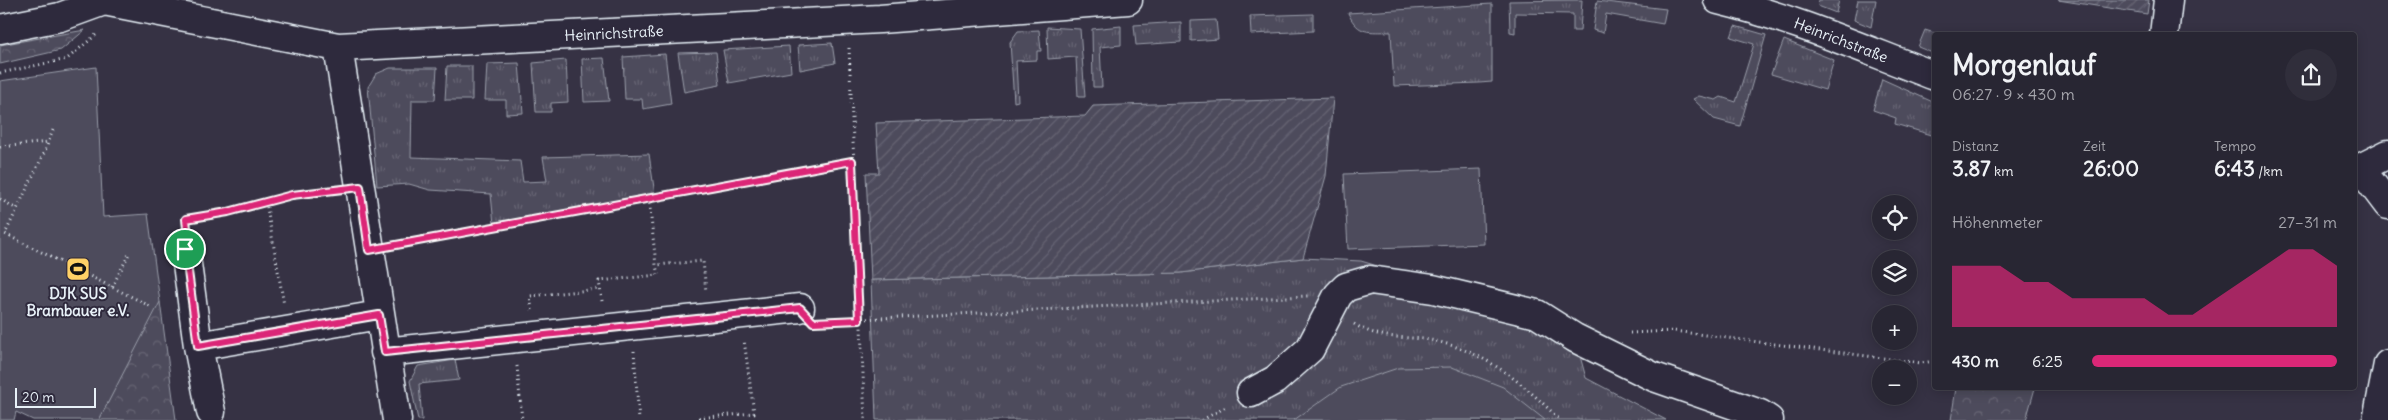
<!DOCTYPE html>
<html lang="de">
<head>
<meta charset="utf-8">
<style>
	:root { --surface:#282633; --page:#302e3b; --text:#f1f3f6; --muted:#a5a5ac; --line:#44434e; --accent:#db2777 }
	body { margin:0; font-family:Delius,sans-serif; background:var(--page); color:var(--text); height:100vh; display:flex; flex-direction:column; font-size:19px; white-space:nowrap }
	* { box-sizing:border-box; margin:0 }
	p { font-size:16px; color:var(--muted) }
	.icon { flex:none; width:28px; height:28px; fill:none; stroke:currentColor; stroke-width:2; stroke-linecap:round; stroke-linejoin:round }
	.map { position:relative; flex:1; overflow:hidden }
	.panel { position:absolute; left:1932px; top:32px; width:425px; height:358px; display:flex; flex-direction:column; background:var(--surface); border-radius:5px; box-shadow:0 2px 12px #0003,0 0 0 1px var(--line) }
	.panel>* { flex:none }
	.tools { position:absolute; left:1872px; top:195px; display:grid; gap:10px }
	.tools a { display:grid; place-items:center; width:45px; height:45px; border-radius:50%; background:var(--surface); box-shadow:0 2px 12px #0003,0 0 0 1px var(--line); font-size:25px }
	.scale { position:absolute; left:15px; bottom:12px; width:81px; box-sizing:border-box; padding-left:5px; border:2px solid #e8f1f8; border-top:0; font-size:14px; line-height:18px; white-space:nowrap; color:#e8f1f8; -webkit-text-stroke:4px #2f2a3d; paint-order:stroke }
	.pin { position:absolute; display:grid; place-items:center; width:42px; height:42px; color:#fff; margin:-21px; border:2px solid #fff; border-radius:50%; box-shadow:0 1px 5px #0007 }
	.round { display:grid; place-items:center; flex:none; width:52px; height:52px; border-radius:26px; background:var(--page) }
	.summary { display:flex; align-items:center; justify-content:space-between; height:85px; padding:0 20px }
	h1 { font-size:28px; font-weight:800; line-height:38px }
	.figures { display:grid; grid-template-columns:repeat(3,1fr); gap:8px; height:85px; padding:5px 20px }
	.figures div { display:grid; align-content:center }
	.figures b { font-size:21px; font-weight:800 }
	.figures small { font-size:14px; font-weight:400 }
	.figures p { font-size:14px }
	.chart { height:140px; padding:10px 20px }
	.chart p { display:flex; justify-content:space-between }
	.chart svg { width:100%; height:90px; margin-top:5px; fill:var(--accent); opacity:.7 }
	ul { padding:0 20px; list-style:none; font-size:16px }
	li { display:grid; grid-template-columns:80px 60px 1fr; align-items:center; height:38px }
	li i { height:12px; border-radius:6px; background:var(--accent) }
	.map>svg:first-child { display:block }
	.grass { fill:url(#grass-tufts); stroke:#9a9eaa }
	.forest { fill:url(#forest-crowns); stroke:#9a9eaa }
	.garden { fill:url(#garden-furrows); stroke:#9a9eaa }
	.pitch { fill:#4d4b5c; stroke:#9a9eaa }
	.lines { fill:none; stroke-linecap:round; stroke-linejoin:round }
	.minor-casing { stroke:#e8f1f8; stroke-width:31 }
	.path { stroke:#e8f1f8; stroke-width:3; stroke-dasharray:1 4; stroke-linecap:butt }
	.minor { stroke:#2f2a3d; stroke-width:28 }
	.route-casing { stroke:#fff; stroke-width:10 }
	.route { stroke:#db2777; stroke-width:6 }
	.labels { text-anchor:middle; dominant-baseline:central; stroke-width:4; stroke-linejoin:round; paint-order:stroke }
	.street-label { font-size:15px; fill:#e8f1f8; stroke:#2f2a3d }
	.poi-label { font-size:15px; font-weight:bold; fill:#e8f1f8; stroke:#2f2a3d }
</style>
</head>
<body>
<div class="map">
<svg width="2388" height="420" viewBox="0 0 2388 420">
	<defs>
		<pattern id="grass-tufts" width="24" height="20" patternUnits="userSpaceOnUse" patternTransform="scale(1.25)"><rect width="24" height="20" fill="#4d4b5c"/><path d="M3 7l-1-3M5 7V3M7 7l1-3M15 17l-1-3M17 17v-4M19 17l1-3" fill="none" stroke="#676574"/></pattern>
		<pattern id="forest-crowns" width="20" height="18" patternUnits="userSpaceOnUse" patternTransform="scale(1.25)"><rect width="20" height="18" fill="#4d4b5c"/><path d="M2 6a3 3 0 1 1 6 0M12 15a3 3 0 1 1 6 0" fill="none" stroke="#676574"/></pattern>
		<pattern id="garden-furrows" width="10" height="10" patternUnits="userSpaceOnUse" patternTransform="scale(1.25)"><rect width="10" height="10" fill="#4d4b5c"/><path d="M-1 1l2-2M0 10L10 0M9 11l2-2" fill="none" stroke="#676574"/></pattern>
	</defs>
	<rect width="100%" height="100%" fill="#363244"/>
	<filter id="ink" filterUnits="userSpaceOnUse"><feTurbulence type="fractalNoise" baseFrequency=".02" numOctaves="2"/><feDisplacementMap in="SourceGraphic" scale="10" xChannelSelector="R" yChannelSelector="G"/><feConvolveMatrix kernelMatrix="1 2 1 2 8 2 1 2 1" color-interpolation-filters="sRGB"/></filter>
	<g filter="url(#ink)">
		<path class="grass" d="M1582 0 1580 31H1573V14L1515 13V33L1510 32 1509 1Z
			M1819 0H1839L1836 13 1818 6Z
			M1858 0H1876L1871 27 1854 20Z
			M1597 1 1666 9 1663 24 1606 14 1603 33 1593 30Z
			M1492 4V82L1479 83 1394 86 1391 32C1369 31 1359 36 1348 13Z
			M1313 14V31L1251 34 1250 16Z
			M1216 20 1218 39 1191 41V21Z
			M1181 22V42L1136 45 1134 25Z
			M1121 26V45L1100 47 1102 87H1093L1092 29Z
			M1735 26 1766 35 1740 126 1714 119 1693 99 1699 96 1716 100 1721 97 1736 102 1754 44 1731 37Z
			M1047 27 1080 29 1085 97H1078L1076 57 1048 59Z
			M1039 30 1041 51H1037V60L1016 61 1018 101 1014 102 1010 42 1018 31Z
			M1925 30 1941 35H1935V54L1918 47Z
			M1784 40 1834 60 1825 90 1771 74Z
			M832 43 835 63 800 70 798 45Z
			M789 46 791 72 729 83 723 50Z
			M716 52 720 85 684 92 678 53Z
			M665 54 671 104 643 109 642 99H625L623 57Z
			M604 58 609 101 584 102 582 59Z
			M566 60 568 102 551 103V112H536L533 63Z
			M519 63 523 113 506 114V100H485L487 64Z
			M447 66H472V100H445Z
			M390 68H437L435 100H412L411 157 520 161 523 182 547 181 543 157 649 154 655 195 494 224 491 194 430 190 409 184 377 186 368 87 376 74Z
			M1882 79 1935 103V136L1895 124 1896 118 1873 110Z
			M1303 258 1361 261 1537 314 1575 338 1586 378 1666 420H876L871 280 1181 273Z
			M455 360 459 380 419 384 422 420H418L410 381 418 366Z"/>
		<path class="forest" d="M85 30 61 50 0 64V45Z
			M160 302 176 420H99L153 312Z
			M1956 388H2035L2026 420H1951Z"/>
		<path class="garden" d="M2058 0H2149L2147 14Z
			M1333 98 1326 176 1303 258 1181 273 871 280 866 173H879L876 123 1085 116 1093 106Z"/>
		<path class="pitch" d="M96 67 103 217 148 214 160 302 99 420H33L16 412 14 420H0V81Z
			M1481 169 1484 244 1348 249 1344 174Z
			M1452 367 1503 387 1545 420H1294L1341 387 1398 368Z"/>
		<g class="lines">
			<g class="minor-casing">
				<path id="minor" d="M1718 0C1793 18 1863 49 1935 76
					M0 29 60 17 104 1 338 47 880 19 1128 0
					M2164 35 2168 0
					M338 47 397 420
					M2388 154 2360 168 2388 205
					M185 249 198 346 211 412
					M198 346 379 315
					M385 352 800 308
					M1251 393 1275 380 1310 349 1338 295 1346 287 1370 280 1433 289 1537 314 1575 338 1654 377 1760 414 1769 420
					M2377 420 2388 364"/>
			</g>
			<path class="path" d="M849 48 865 420
				M0 73 67 59 97 34
				M53 130 45 151 5 234 152 307
				M0 147 49 142
				M0 199 17 209
				M649 199 656 265 703 261 706 292
				M266 202 284 305
				M187 221 186 219 229 212 292 195 334 190
				M397 245 852 161
				M112 287 129 254
				M602 301 599 281 658 275 656 265
				M532 310 530 296 600 289
				M822 321 1308 296
				M1354 324C1385 343 1409 334 1440 342 1490 355 1524 384 1560 420
				M1630 333 1674 331 1921 363 1935 361
				M634 351 639 420
				M517 366 522 420
				M696 420V418L754 413 744 340
				M1202 420 1228 406"/>
			<use href="#minor" class="minor"/>
		</g>
	</g>
	<g class="lines" filter="url(#ink)">
		<g class="route-casing">
			<path id="route" d="M852 161 859 320 813 322 800 308 385 352 379 315 198 346 185 249 189 248 186 219 228 212 292 195 360 187 369 250Z"/>
		</g>
		<use href="#route" class="route"/>
	</g>
	<defs>
		<g id="stadium-square" transform="scale(1.25)"><rect x="-9" y="-9" width="18" height="18" rx="4" fill="#ffd166" stroke="#2f2a3d"/><path d="M0-5a6.5 5 0 1 0 0 10a6.5 5 0 1 0 0-10ZM-3.5-1.8h7v3.6h-7Z" fill="#111"/></g>
	</defs>
	<g fill-rule="evenodd">
		<use href="#stadium-square" x="78" y="269"/>
	</g>
	<g class="labels">
		<g class="street-label">
			<text transform="translate(614 33) rotate(-3)">Heinrichstraße</text>
			<text transform="translate(1841 40) rotate(21)">Heinrichstraße</text>
		</g>
		<g class="poi-label">
			<text x="78" y="293">DJK SUS<tspan x="78" dy="17">Brambauer e.V.</tspan></text>
		</g>
	</g>
</svg>
<div class="tools">
<a><svg class="icon" aria-label="locate" viewBox="0 0 24 24"><circle cx="12" cy="12" r="6"/><path d="M12 2v4M12 18v4M2 12h4M18 12h4"/></svg></a>
<a><svg class="icon" aria-label="layers" viewBox="0 0 24 24"><path d="M12 4l9 5-9 5-9-5zM3 14l9 5 9-5"/></svg></a>
<a>+</a>
<a>−</a>
</div>
<div class="scale">20 m</div>
<div class="pin" style="left:185px;top:249px;background:#1e9e55"><svg class="icon" aria-label="arrive" viewBox="0 0 24 24"><path d="M6 21V4h12l-3 4 3 4H6"/></svg></div>
<section class="panel">
<div class="summary"><div><h1>Morgenlauf</h1><p>06:27 · 9 × 430 m</p></div><a class="round"><svg class="icon" aria-label="share" viewBox="0 0 24 24"><path d="M12 15V3M7 8l5-5 5 5M5 13v7h14v-7"/></svg></a></div>
<div class="figures">
<div><p>Distanz</p><b>3.87<small> km</small></b></div>
<div><p>Zeit</p><b>26:00</b></div>
<div><p>Tempo</p><b>6:43<small> /km</small></b></div>
</div>
<div class="chart"><p><span>Höhenmeter</span>27–31 m</p>
<svg viewBox="0 0 160 44" preserveAspectRatio="none"><path d="M0 44V14L10 14L20 14L30 22L40 22L50 30L60 30L70 30L80 30L90 38L100 38L110 30L120 22L130 14L140 6L150 6L160 14V44z"/></svg>
</div>
<ul>
<li><b>430 m</b>6:25<i style="width:100%"></i></li>
</ul>
</section>
</div>
</body>
</html>
